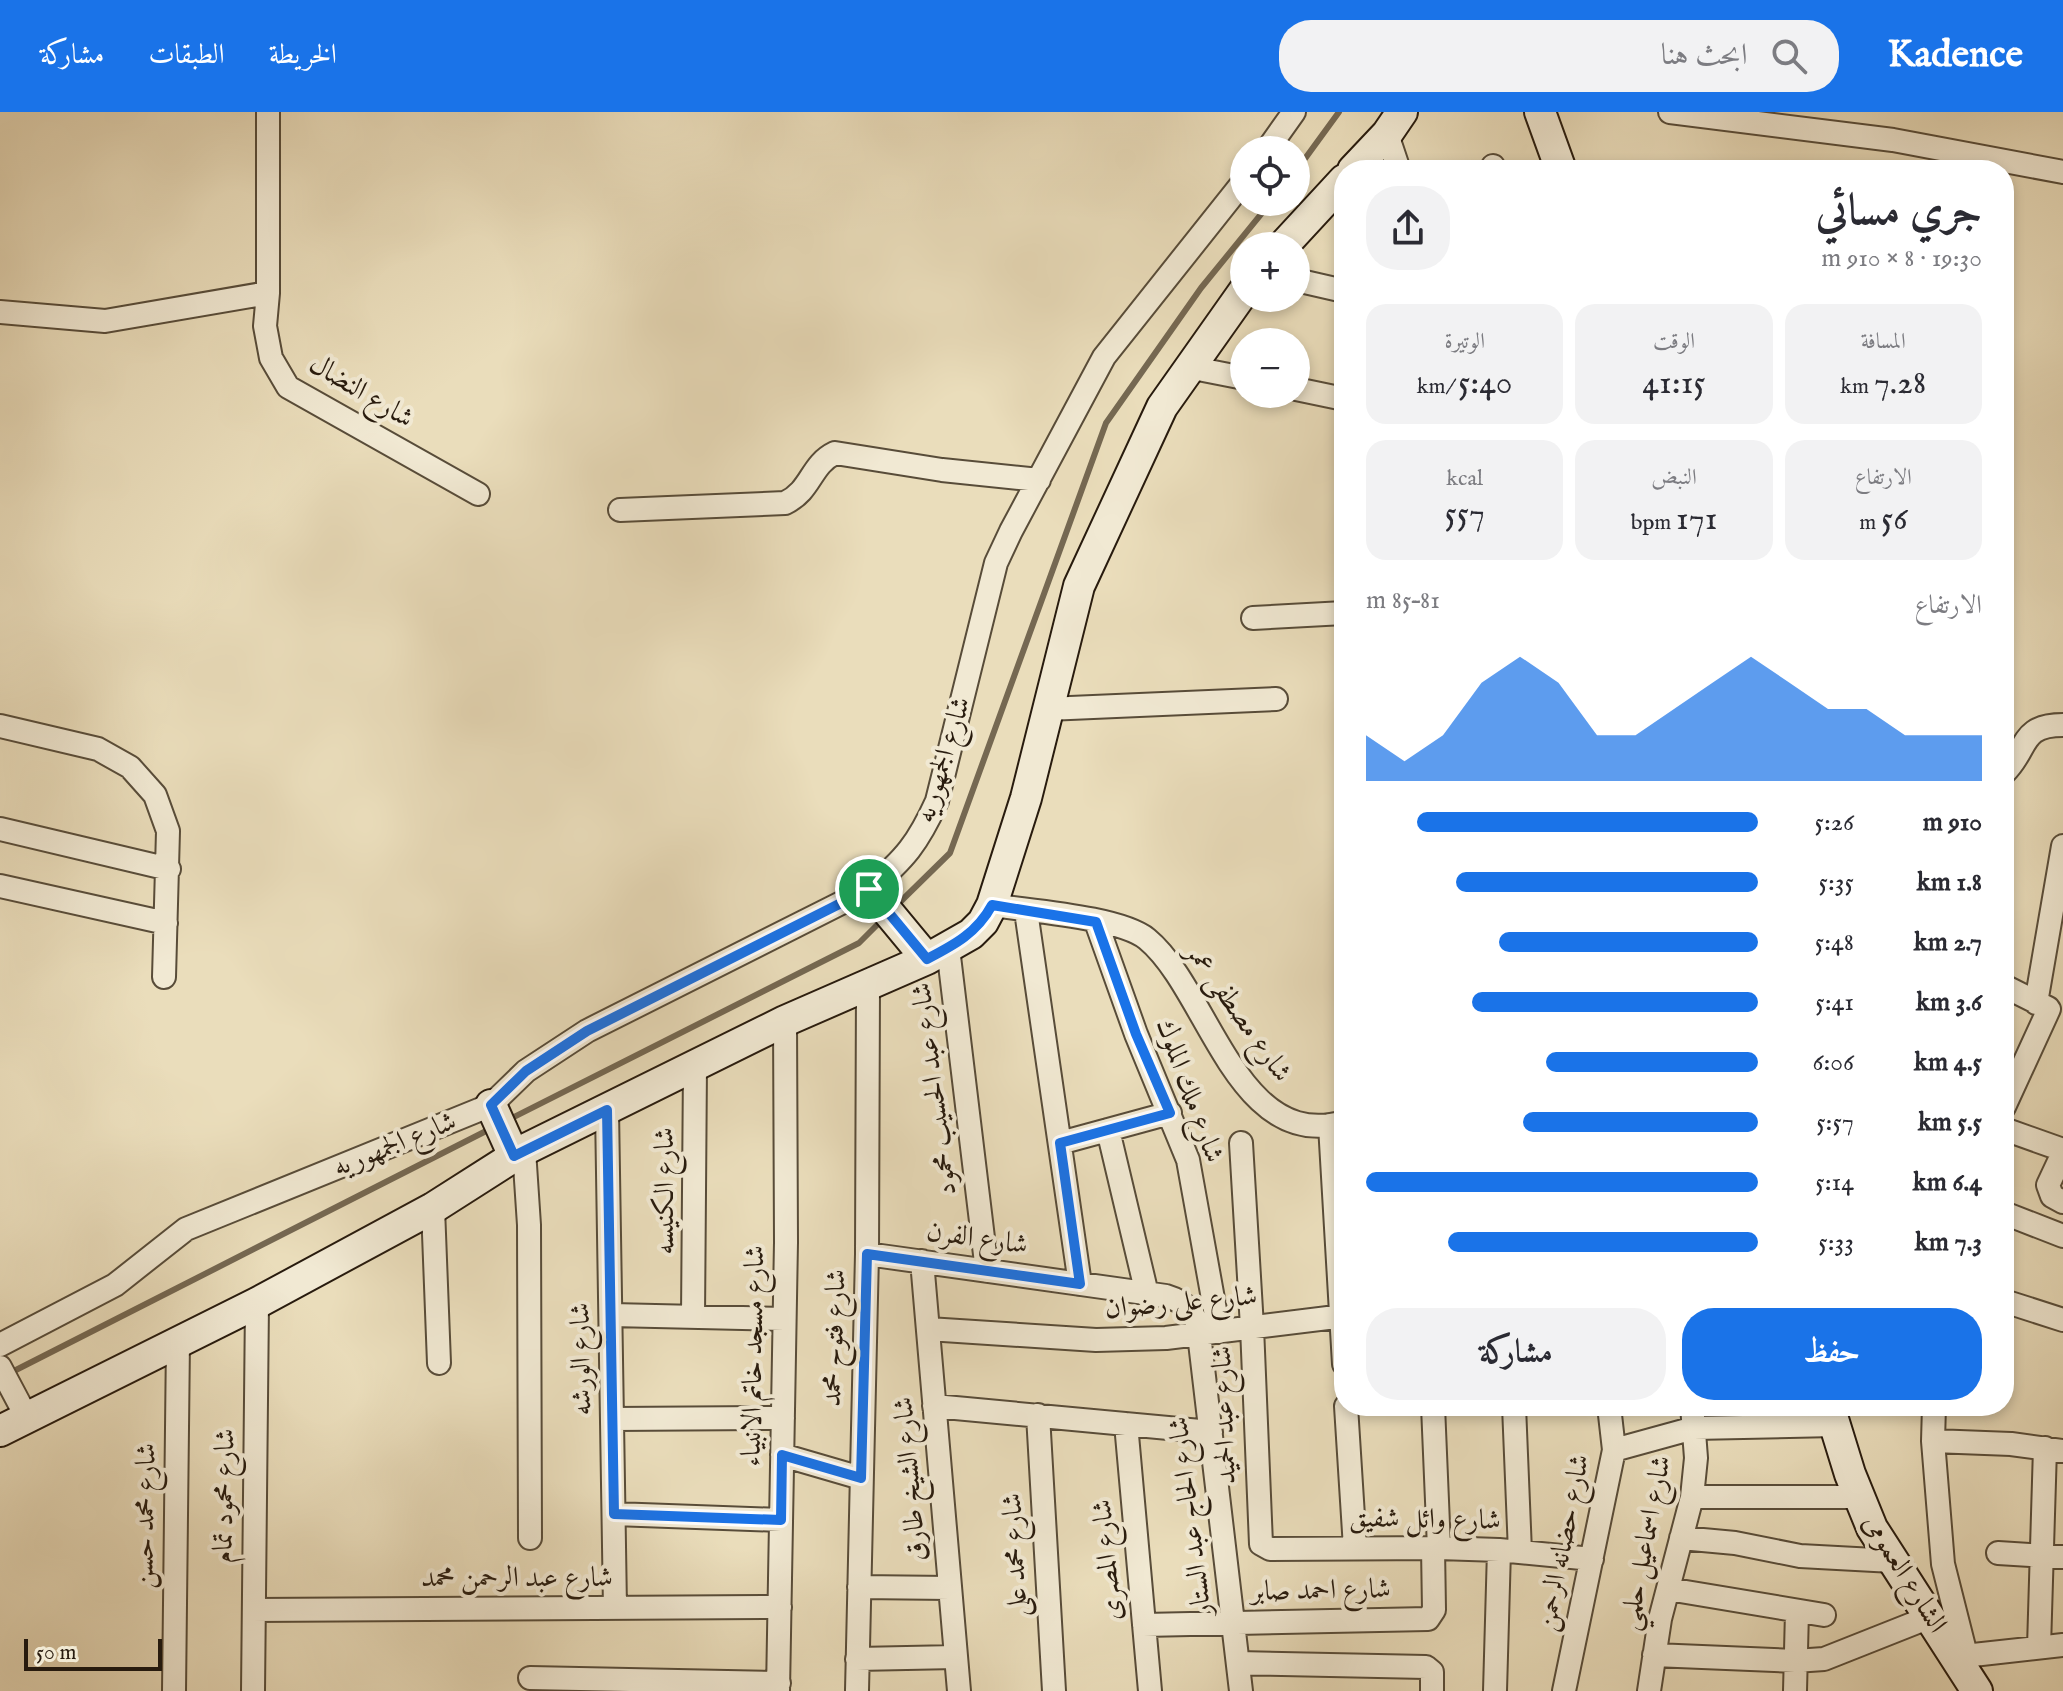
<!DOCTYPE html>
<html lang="ar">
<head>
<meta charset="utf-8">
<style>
	:root { --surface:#fff; --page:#f2f2f3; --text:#2b2b33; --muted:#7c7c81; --accent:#1a73e8 }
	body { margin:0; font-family:"IM FELL English",Amiri,serif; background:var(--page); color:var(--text); direction:rtl; height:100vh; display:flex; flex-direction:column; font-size:30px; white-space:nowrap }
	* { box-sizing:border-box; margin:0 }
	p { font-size:26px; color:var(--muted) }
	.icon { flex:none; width:44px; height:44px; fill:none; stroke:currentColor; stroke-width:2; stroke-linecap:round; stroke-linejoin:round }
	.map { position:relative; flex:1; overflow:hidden; direction:ltr }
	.details { position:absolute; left:1334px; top:48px; width:680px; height:1256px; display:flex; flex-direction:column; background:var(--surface); border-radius:32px; box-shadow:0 4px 12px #0003; direction:rtl }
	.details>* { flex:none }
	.fabs { position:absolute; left:1230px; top:24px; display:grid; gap:16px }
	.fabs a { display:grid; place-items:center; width:80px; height:80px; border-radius:50%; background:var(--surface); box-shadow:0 4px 12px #0003; font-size:40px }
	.scale { position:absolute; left:24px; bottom:20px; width:138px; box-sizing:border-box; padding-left:8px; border:4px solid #281b0e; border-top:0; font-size:22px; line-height:28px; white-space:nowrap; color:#281b0e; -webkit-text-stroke:6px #f1e9d3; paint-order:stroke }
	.pin { position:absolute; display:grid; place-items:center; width:68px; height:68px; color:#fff; margin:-34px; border:4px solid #fff; border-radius:50%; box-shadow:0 2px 8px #0007 }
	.round { display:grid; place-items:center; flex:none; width:84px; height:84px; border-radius:32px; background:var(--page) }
	.overview { display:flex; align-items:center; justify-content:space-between; height:136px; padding:0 32px }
	h1 { font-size:44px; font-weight:600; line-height:60px }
	.stats { display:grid; grid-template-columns:repeat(3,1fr); gap:12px; height:136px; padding:8px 32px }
	.stats div { display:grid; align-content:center; border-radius:20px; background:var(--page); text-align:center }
	.stats b { font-size:34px; font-weight:600 }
	.stats small { font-size:22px; font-weight:400 }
	.stats p { font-size:22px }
	.chart { height:224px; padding:16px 32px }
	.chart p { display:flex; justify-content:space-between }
	.chart svg { width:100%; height:144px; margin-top:8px; fill:var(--accent); opacity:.7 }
	.button { display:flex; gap:16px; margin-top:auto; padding:16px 32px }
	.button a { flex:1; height:92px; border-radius:32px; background:var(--accent); color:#fff; font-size:32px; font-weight:600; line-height:92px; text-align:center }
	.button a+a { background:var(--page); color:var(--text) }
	ul { padding:0 32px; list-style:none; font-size:26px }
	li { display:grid; grid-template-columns:128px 96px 1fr; align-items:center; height:60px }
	li i { height:20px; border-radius:10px; background:var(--accent) }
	header { display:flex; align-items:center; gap:48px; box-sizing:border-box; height:112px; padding:0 40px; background:var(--accent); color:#fff }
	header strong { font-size:38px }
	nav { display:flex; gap:44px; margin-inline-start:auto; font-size:28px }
	.search { width:560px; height:72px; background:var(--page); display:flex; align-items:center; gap:20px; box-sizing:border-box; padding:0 28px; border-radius:32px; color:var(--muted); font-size:30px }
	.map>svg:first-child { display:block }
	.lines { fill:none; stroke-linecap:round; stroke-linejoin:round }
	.stream { stroke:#756852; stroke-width:6 }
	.street-casing { stroke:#584c39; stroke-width:26 }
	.secondary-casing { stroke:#281b0e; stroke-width:34 }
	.street { stroke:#f1e9d3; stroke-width:22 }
	.secondary { stroke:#f1e9d3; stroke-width:30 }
	.route-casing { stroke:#fff; stroke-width:16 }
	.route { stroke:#1a73e8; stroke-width:10 }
	.labels { text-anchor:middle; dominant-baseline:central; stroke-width:8; stroke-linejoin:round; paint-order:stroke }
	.street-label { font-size:28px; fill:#281b0e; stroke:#f1e9d3 }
</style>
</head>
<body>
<header>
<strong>Kadence</strong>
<div class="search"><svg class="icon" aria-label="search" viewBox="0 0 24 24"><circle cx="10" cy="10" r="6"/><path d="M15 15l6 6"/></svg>ابحث هنا</div>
<nav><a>الخريطة</a><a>الطبقات</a><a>مشاركة</a></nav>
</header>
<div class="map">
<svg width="2063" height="1579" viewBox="0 0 2063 1579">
	<rect width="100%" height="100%" fill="#eaddbb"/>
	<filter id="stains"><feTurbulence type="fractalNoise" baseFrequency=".0025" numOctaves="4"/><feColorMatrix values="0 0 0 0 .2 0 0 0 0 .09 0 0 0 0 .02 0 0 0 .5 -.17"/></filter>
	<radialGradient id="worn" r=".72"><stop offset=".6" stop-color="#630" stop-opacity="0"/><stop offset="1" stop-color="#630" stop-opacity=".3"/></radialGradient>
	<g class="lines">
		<path class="stream" d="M1296 59 1339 0
			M896 794 950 741 1106 311 1201 176 1271 90
			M506 1009 859 831 882 808
			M10 1261 492 1016"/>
		<g class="street-casing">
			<path id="street" d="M268 0V181L265 214 271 246 288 275 478 382
				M1670 0 1893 28 2063 60
				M1387 22 1399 58
				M1267 38 1294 0
				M1493 54 1494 58
				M1296 168 1344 179
				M0 200 105 209 268 181
				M1188 255 1244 266
				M1296 277 1344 287
				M620 398 785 391C812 378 810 353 835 341L942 358 1039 368
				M1253 506 1344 501
				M1047 597 1276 587
				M0 614 98 637 130 655 155 683 168 719 164 865
				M2004 661C2029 637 2019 613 2063 613
				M0 717 169 757
				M0 774 166 811
				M992 793C1029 799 1120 805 1147 827 1209 878 1237 1041 1344 1010
				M1026 799 1080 1172
				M1096 810 1136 922 1188 1048 1219 1220
				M948 836 987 1159
				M2004 874 2048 896
				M2036 891 2063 734
				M2004 995 2049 897
				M607 998 615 1496
				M1330 1013 1344 1252
				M2004 1017 2063 1038
				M1108 1018 1147 1182
				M1060 1031 1170 1001
				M1241 1031 1252 1215 1261 1432 1270 1437 1439 1436 1499 1438 1592 1447
				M524 1038 529 1113 530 1426
				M2063 1041 2048 1073 2052 1084 2063 1090
				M433 1096 439 1251
				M2004 1101 2063 1124
				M867 1142 1166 1184C1186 1190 1197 1201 1199 1222L1241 1579
				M922 1149 959 1579
				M2004 1189 2063 1208
				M612 1203 784 1207
				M693 1205 695 954
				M928 1217 1096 1228 1166 1226 1344 1204
				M0 1233 115 1173 186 1117 491 993 526 959 587 919 869 777C905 747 918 731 937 689L996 451 1011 419 1104 245 1244 69
				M0 1255 26 1304
				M934 1294 1211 1320
				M1346 1294 1355 1436
				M1433 1294 1439 1436
				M1514 1294 1520 1440
				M1934 1294 1933 1329 1943 1452 1966 1543
				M1038 1303 1054 1579
				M613 1307 783 1306
				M1126 1312 1150 1579
				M1933 1329 2011 1332 2063 1339
				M1614 1338 1694 1316 1835 1313
				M782 1343 861 1366
				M1692 1385H1858
				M614 1402 781 1408
				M1681 1426 1735 1431 1800 1444 1893 1449
				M1998 1441 2063 1445
				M859 1475 950 1476
				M1668 1477 1824 1503
				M254 1498 780 1495
				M1144 1513 1428 1507 1434 1498 1433 1436
				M2039 1535 2045 1336
				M1654 1543 1795 1549 1824 1547 1930 1505
				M1955 1545 2063 1533
				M857 1547 956 1545
				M1238 1551 1426 1555 1432 1560V1579
				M530 1566 779 1571
				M174 1579 178 1229
				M253 1579 257 1191
				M778 1579 786 1130 785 909
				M857 1579 867 1142 868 874
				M1495 1579 1499 1438
				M1564 1579 1614 1338 1609 1294
				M1649 1579 1660 1507 1692 1385 1696 1346 1692 1294
				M1795 1579 1797 1499"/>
		</g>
		<g class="secondary-casing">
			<path id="secondary" d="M1540 0 1561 58
				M1353 58 1387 22 1402 0
				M1283 134 1344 68
				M869 777 927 847
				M491 993 514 1044
				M1829 1294 1850 1362 1872 1416 1977 1579
				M0 1319 257 1191 433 1096 524 1038 785 909 927 847 971 822 983 810 992 793 1026 686 1079 474 1162 295 1244 179"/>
		</g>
		<use href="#street" class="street"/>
		<use href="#secondary" class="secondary"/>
	</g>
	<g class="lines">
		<g class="route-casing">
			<path id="route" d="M869 777 927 847C954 833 977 821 992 793L1096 810 1136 922 1170 1001 1060 1031 1080 1172 867 1142 861 1366 782 1343 781 1408 614 1402 607 998 514 1044 491 993 526 959 587 919Z"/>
		</g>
		<use href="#route" class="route"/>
	</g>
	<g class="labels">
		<g class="street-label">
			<text transform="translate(361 280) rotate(31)">شارع النضال</text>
			<text transform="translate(944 648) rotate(-73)">شارع الجمهوريه</text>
			<text transform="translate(1238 901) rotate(55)">شارع مصطفى عمر</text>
			<text transform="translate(935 977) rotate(-97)">شارع عبد الحسيب محمود</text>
			<text transform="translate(1189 979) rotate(70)">شارع ملك الملوك</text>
			<text transform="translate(395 1033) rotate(-22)">شارع الجمهوريه</text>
			<text transform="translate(665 1079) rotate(-90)">شارع الكنيسه</text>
			<text transform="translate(977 1127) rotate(8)">شارع الفرن</text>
			<text transform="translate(1181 1191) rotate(-5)">شارع على رضوان</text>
			<text transform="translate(835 1226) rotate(-88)">شارع فتوح محمد</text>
			<text transform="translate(754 1244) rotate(-89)">شارع مسجد خاتم الانبياء</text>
			<text transform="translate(582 1247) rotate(-91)">شارع الورشه</text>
			<text transform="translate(1225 1303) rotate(-92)">شارع عبد الحميد</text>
			<text transform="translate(911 1367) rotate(-95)">شارع الشيخ طارق</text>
			<text transform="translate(225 1384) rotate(-89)">شارع محمود تمام</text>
			<text transform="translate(146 1404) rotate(-89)">شارع محمد حسن</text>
			<text transform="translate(1191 1404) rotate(-97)">شارع الحاج عبد الستار</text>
			<text transform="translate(1425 1408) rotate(1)">شارع وائل شفيق</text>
			<text transform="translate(1564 1431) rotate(-79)">شارع حضانه الرحمن</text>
			<text transform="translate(1646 1431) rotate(-79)">شارع اسماعيل حلمي</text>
			<text transform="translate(1016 1443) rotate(-93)">شارع محمد على</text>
			<text transform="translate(1108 1448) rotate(-95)">شارع المصرى</text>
			<text transform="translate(1904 1462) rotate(58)">الشارع العمومى</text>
			<text x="517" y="1466">شارع عبد الرحمن محمد</text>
			<text transform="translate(1321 1479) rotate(-1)">شارع احمد صابر</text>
		</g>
	</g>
	<rect width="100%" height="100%" filter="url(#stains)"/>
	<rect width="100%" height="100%" fill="url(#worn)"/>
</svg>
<div class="fabs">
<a><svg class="icon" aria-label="locate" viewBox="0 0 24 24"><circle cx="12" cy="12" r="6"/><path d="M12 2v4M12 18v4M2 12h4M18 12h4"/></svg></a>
<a>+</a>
<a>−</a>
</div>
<div class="scale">50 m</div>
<div class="pin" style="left:869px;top:777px;background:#1e9e55"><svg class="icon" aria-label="arrive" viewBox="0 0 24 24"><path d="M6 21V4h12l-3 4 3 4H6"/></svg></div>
<section class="details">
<div class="overview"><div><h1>جري مسائي</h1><p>19:30 · 8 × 910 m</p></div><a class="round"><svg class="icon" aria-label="share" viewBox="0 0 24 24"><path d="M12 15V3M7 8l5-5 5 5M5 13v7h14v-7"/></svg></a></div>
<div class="stats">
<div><p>المسافة</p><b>7.28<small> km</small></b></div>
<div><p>الوقت</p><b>41:15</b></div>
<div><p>الوتيرة</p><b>5:40<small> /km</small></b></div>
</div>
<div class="stats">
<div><p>الارتفاع</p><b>56<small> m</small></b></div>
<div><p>النبض</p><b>171<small> bpm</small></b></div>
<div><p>kcal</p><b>557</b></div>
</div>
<div class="chart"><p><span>الارتفاع</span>81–85 m</p>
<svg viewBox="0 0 160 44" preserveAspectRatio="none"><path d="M0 44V30L10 38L20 30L30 14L40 6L50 14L60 30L70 30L80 22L90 14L100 6L110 14L120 22L130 22L140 30L150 30L160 30V44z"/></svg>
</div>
<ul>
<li><b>910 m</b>5:26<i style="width:87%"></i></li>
<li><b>1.8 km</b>5:35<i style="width:77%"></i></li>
<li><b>2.7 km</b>5:48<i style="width:66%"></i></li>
<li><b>3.6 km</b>5:41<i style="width:73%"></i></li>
<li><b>4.5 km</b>6:06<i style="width:54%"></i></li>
<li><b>5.5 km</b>5:57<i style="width:60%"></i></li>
<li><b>6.4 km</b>5:14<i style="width:100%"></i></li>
<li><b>7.3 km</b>5:33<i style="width:79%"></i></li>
</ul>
<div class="button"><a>حفظ</a><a>مشاركة</a></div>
</section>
</div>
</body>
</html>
